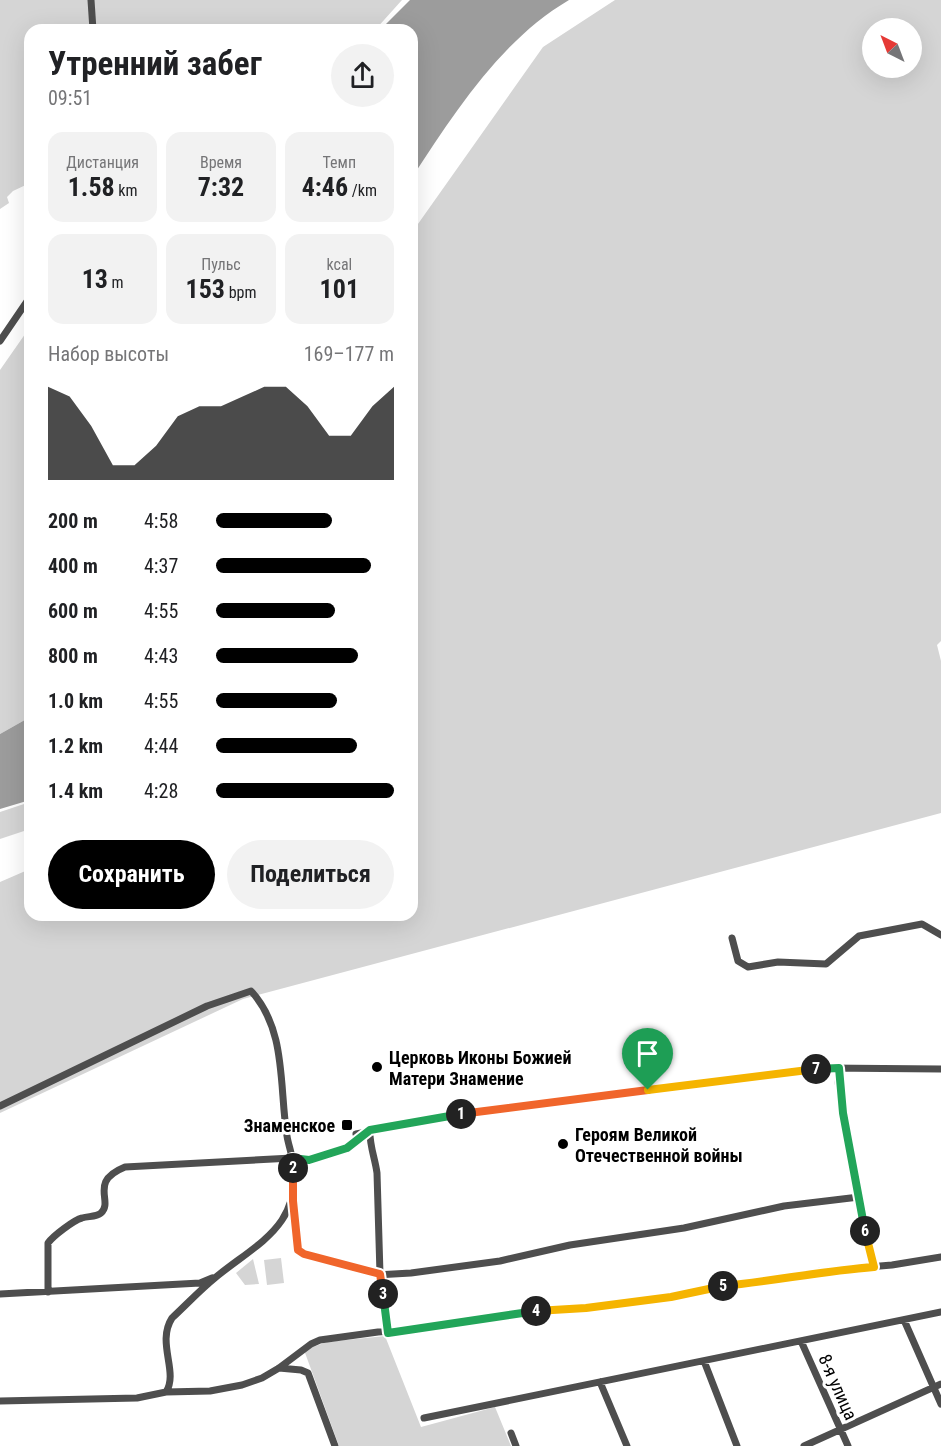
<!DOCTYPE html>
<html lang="ru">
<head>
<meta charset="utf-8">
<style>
	:root { --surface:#fff; --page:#f2f2f2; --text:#202124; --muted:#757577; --accent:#000 }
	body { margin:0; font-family:"Roboto Condensed",sans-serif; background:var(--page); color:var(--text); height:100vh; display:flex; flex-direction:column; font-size:22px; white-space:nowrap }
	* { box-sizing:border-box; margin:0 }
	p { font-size:20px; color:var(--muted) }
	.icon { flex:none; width:33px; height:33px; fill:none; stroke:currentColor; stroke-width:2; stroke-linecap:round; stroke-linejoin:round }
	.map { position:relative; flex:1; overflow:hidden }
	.drawer { position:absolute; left:24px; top:24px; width:394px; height:897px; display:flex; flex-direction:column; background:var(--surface); border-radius:18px; box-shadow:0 6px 24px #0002 }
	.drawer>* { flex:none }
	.needle { width:39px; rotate:318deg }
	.tools { position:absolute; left:862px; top:18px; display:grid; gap:12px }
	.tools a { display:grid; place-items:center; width:60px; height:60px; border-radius:50%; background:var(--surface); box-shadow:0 6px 24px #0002; font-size:30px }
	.pin { position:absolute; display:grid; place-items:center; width:51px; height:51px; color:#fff; margin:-62px -26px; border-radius:50% 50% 50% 0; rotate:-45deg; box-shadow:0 0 6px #0007 }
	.pin .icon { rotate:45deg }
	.km { position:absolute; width:30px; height:30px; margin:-15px; border-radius:50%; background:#222; color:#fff; font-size:16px; line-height:30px; text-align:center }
	.round { display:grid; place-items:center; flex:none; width:63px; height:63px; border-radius:32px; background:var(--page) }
	.headline { display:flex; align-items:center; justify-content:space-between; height:102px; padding:0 24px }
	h1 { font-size:33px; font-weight:700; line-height:45px }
	.stats { display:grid; grid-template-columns:repeat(3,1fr); gap:9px; height:102px; padding:6px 24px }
	.stats div { display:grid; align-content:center; border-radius:15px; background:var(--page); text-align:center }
	.stats b { font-size:26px; font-weight:700 }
	.stats small { font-size:16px; font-weight:400 }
	.stats p { font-size:16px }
	.chart { height:168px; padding:12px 24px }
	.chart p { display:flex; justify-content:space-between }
	.chart svg { width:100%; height:108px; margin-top:6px; fill:var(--accent); opacity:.7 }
	.action { display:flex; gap:12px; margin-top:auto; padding:12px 24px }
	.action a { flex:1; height:69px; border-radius:36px; background:var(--accent); color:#fff; font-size:24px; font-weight:700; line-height:69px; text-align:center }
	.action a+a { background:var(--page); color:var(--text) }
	ul { padding:0 24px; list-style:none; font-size:20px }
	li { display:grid; grid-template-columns:96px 72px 1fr; align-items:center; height:45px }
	li i { height:15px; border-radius:8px; background:var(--accent) }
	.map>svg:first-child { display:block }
	.green { fill:#d5d5d5; fill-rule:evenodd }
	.water { fill:#9c9c9c }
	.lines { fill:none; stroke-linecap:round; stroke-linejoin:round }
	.minor { stroke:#4e4e4e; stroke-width:7 }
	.split-1-casing { stroke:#fff; stroke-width:12 }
	.split-2-casing { stroke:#fff; stroke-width:12 }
	.split-3-casing { stroke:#fff; stroke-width:12 }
	.split-4-casing { stroke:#fff; stroke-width:12 }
	.split-5-casing { stroke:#fff; stroke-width:12 }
	.split-6-casing { stroke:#fff; stroke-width:12 }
	.split-7-casing { stroke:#fff; stroke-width:12 }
	.split-8-casing { stroke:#fff; stroke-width:12 }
	.split-1 { stroke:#f0652b; stroke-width:8 }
	.split-2 { stroke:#22a559; stroke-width:8 }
	.split-3 { stroke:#f0652b; stroke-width:8 }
	.split-4 { stroke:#22a559; stroke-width:8 }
	.split-5 { stroke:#f5b400; stroke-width:8 }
	.split-6 { stroke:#f5b400; stroke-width:8 }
	.split-7 { stroke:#22a559; stroke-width:8 }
	.split-8 { stroke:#f5b400; stroke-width:8 }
	.poi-dot { fill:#000; stroke:#fff; stroke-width:2 }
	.labels { text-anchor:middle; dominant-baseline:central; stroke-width:6; stroke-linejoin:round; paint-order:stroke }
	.poi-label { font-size:18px; font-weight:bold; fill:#000; stroke:#fff; text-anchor:start }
	.street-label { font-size:18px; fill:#000; stroke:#fff }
</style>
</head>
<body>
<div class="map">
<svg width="941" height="1446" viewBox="0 0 941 1446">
	<rect width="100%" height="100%" fill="#fff"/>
	<path class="green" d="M0 0H402L375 30H30V183L13 191 7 197 9 203 0 209Z
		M615 0H941V641L937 645 941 661V813L243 999 0 1113V882L30 869V915H412L413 231 543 47ZM873 28H912V68H873Z
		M30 327V717L0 734V370Z
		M30 802V829L0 839V812Z
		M281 1258 284 1283 267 1285 264 1260Z
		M253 1259 259 1284 245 1285 236 1273Z
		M385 1336 421 1427 495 1407 511 1446H339L304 1350 327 1342Z"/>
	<path class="water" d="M410 0H569C501 40 455 112 413 176L412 30H380Z
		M30 717V800L0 809V734Z"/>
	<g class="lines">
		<path class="minor" d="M91 0 93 30
			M0 341 30 297
			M732 938 738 961 748 967 778 962 826 964 859 936 922 924 941 935
			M839 1068 838 1082 843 1113 874 1267
			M0 1106 207 1006 251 991C287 1030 279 1087 287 1136 288 1143 291 1151 292 1158L309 1160 347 1148 367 1132
			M370 1130C369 1144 375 1158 377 1173L380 1274 389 1333
			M356 1134 471 1112 825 1068 941 1069
			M293 1201 296 1245 300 1252 376 1275 411 1273 500 1261 570 1245 684 1228 784 1206 859 1197
			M0 1294 200 1283 212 1278
			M904 1320 941 1404
			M801 1341 848 1446
			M704 1361 737 1446
			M279 1368 301 1370 308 1373 335 1446
			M600 1382 627 1446
			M166 1392 210 1391 242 1385 262 1378 279 1368 311 1344 320 1340 378 1332 421 1329 536 1311 586 1308 671 1297 720 1287 777 1280 821 1271 892 1265 941 1257
			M0 1401 137 1398 166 1392C179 1372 156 1343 172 1318 186 1305 200 1290 216 1277 259 1242 304 1225 292 1158L125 1167C88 1182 114 1201 101 1213 96 1217 89 1216 82 1218 74 1220 53 1236 48 1243V1292
			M424 1418 941 1312
			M511 1433 516 1446
			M804 1446 941 1384"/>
	</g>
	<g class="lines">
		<g class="split-1-casing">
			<path id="split-1" d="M461 1114 648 1090"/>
		</g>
		<g class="split-2-casing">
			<path id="split-2" d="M293 1168 292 1158 309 1160 347 1148 370 1130 461 1114"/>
		</g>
		<g class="split-3-casing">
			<path id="split-3" d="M293 1168V1201L298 1250 304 1254 380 1274 383 1294"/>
		</g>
		<g class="split-4-casing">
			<path id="split-4" d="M383 1294 388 1333 536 1311"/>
		</g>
		<g class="split-5-casing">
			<path id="split-5" d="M536 1311 586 1308 671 1297 723 1286"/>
		</g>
		<g class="split-6-casing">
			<path id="split-6" d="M723 1286C774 1281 823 1271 874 1267L865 1231"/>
		</g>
		<g class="split-7-casing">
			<path id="split-7" d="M816 1069 839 1068 843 1113 865 1231"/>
		</g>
		<g class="split-8-casing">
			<path id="split-8" d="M648 1090 816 1069"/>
		</g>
		<use href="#split-1" class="split-1"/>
		<use href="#split-2" class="split-2"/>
		<use href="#split-3" class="split-3"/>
		<use href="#split-4" class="split-4"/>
		<use href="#split-5" class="split-5"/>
		<use href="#split-6" class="split-6"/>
		<use href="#split-7" class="split-7"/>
		<use href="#split-8" class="split-8"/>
	</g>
	<g class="poi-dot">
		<circle cx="377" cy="1067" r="6"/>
		<rect x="341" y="1119" width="12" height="12" rx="3"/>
		<circle cx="563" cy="1144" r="6"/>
	</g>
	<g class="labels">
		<g class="poi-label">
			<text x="389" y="1057">Церковь Иконы Божией<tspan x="389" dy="21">Матери Знамение</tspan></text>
			<text x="335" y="1125" text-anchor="end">Знаменское</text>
			<text x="575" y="1134">Героям Великой<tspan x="575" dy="21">Отечественной войны</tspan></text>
		</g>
		<g class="street-label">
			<text transform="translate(838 1387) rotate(66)">8-я улица</text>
		</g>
	</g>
</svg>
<div class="tools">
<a><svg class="needle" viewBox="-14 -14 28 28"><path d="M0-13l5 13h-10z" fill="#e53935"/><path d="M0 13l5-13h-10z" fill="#757577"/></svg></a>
</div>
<div class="pin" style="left:648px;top:1090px;background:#1e9e55"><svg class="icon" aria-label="arrive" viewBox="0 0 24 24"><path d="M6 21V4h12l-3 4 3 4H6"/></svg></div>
<b class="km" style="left:461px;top:1114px">1</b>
<b class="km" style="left:293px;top:1168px">2</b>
<b class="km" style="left:383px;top:1294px">3</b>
<b class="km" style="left:536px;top:1311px">4</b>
<b class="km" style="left:723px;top:1286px">5</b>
<b class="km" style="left:865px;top:1231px">6</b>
<b class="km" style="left:816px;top:1069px">7</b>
<section class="drawer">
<div class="headline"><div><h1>Утренний забег</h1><p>09:51</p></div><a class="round"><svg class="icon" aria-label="share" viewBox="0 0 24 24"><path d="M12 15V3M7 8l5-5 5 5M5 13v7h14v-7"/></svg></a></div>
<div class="stats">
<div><p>Дистанция</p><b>1.58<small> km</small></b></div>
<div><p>Время</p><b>7:32</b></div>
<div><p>Темп</p><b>4:46<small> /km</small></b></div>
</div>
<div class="stats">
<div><b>13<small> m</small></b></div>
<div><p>Пульс</p><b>153<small> bpm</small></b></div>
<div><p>kcal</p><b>101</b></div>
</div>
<div class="chart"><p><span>Набор высоты</span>169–177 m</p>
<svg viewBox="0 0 160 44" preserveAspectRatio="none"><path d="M0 44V6L10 10L20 22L30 38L40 38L50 30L60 18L70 14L80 14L90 10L100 6L110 6L120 14L130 26L140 26L150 14L160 6V44z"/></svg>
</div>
<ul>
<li><b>200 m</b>4:58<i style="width:65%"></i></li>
<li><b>400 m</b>4:37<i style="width:87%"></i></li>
<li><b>600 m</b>4:55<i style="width:67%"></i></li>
<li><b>800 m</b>4:43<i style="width:80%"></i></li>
<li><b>1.0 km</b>4:55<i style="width:68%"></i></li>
<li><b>1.2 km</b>4:44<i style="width:79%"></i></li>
<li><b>1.4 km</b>4:28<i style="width:100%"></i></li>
</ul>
<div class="action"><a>Сохранить</a><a>Поделиться</a></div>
</section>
</div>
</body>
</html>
